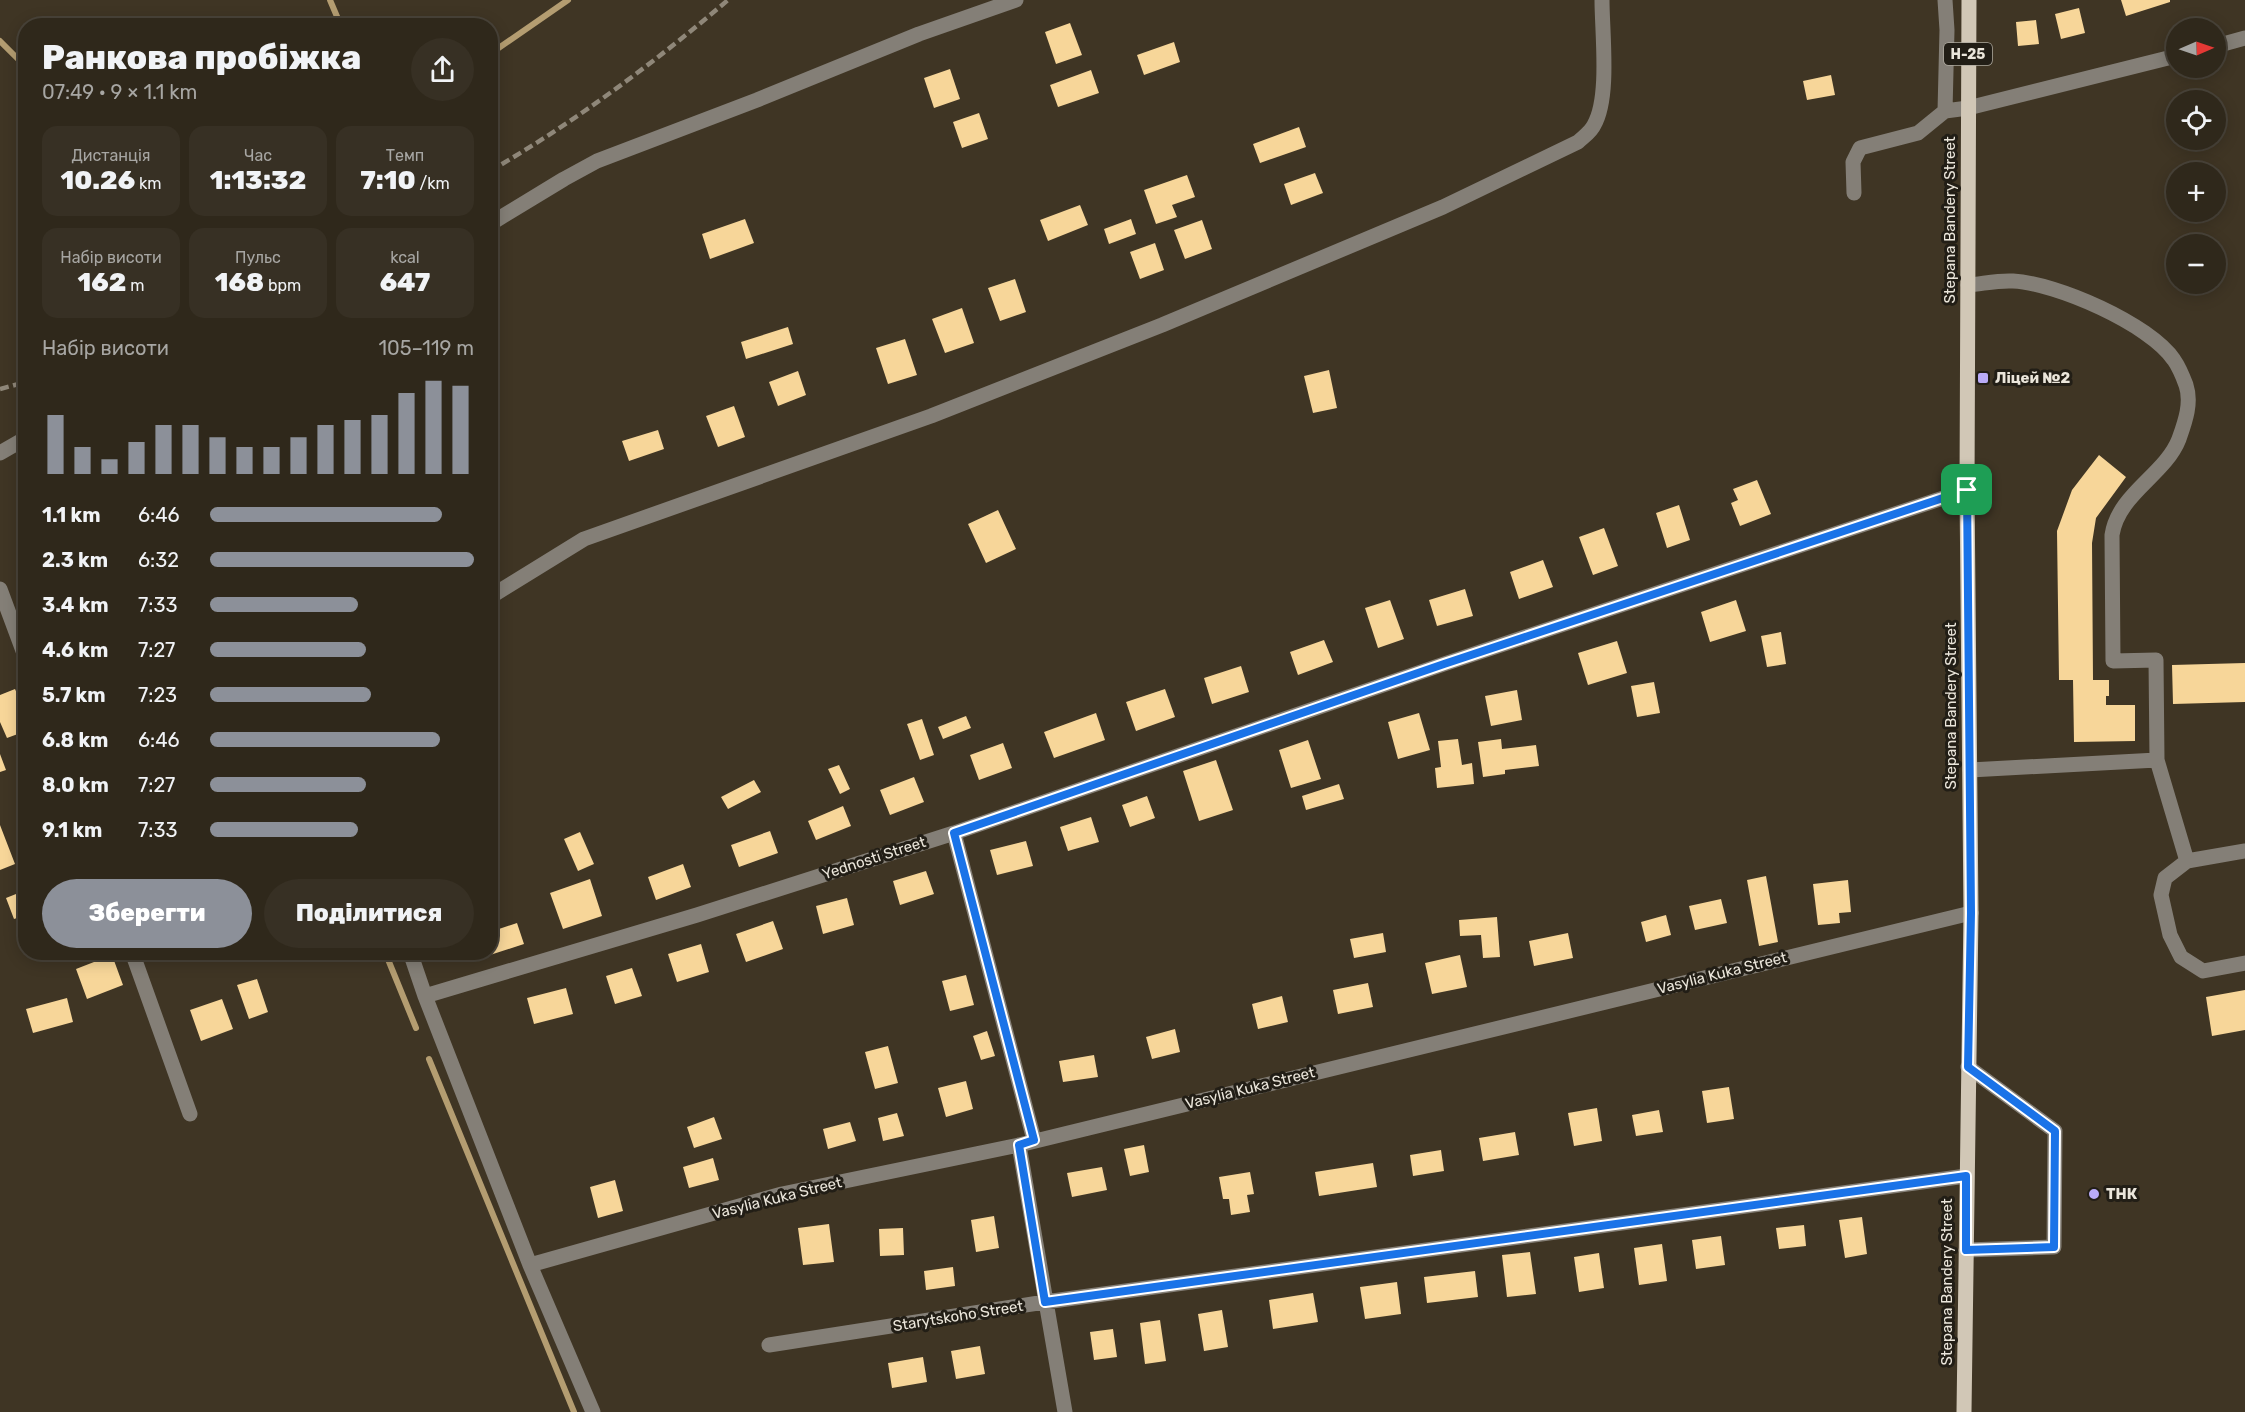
<!DOCTYPE html>
<html lang="uk">
<head>
<meta charset="utf-8">
<style>
	:root { --surface:#2f281b; --page:#373024; --text:#f1f3f6; --muted:#a7a6a3; --line:#4a443a; --accent:#8c9099 }
	body { margin:0; font-family:Rubik,sans-serif; background:var(--page); color:var(--text); height:100vh; display:flex; flex-direction:column; font-size:22px; white-space:nowrap }
	* { box-sizing:border-box; margin:0 }
	p { font-size:20px; color:var(--muted) }
	.icon { flex:none; width:33px; height:33px; fill:none; stroke:currentColor; stroke-width:2; stroke-linecap:round; stroke-linejoin:round }
	.map { position:relative; flex:1; overflow:hidden }
	.details { position:absolute; left:18px; top:18px; width:480px; height:942px; display:flex; flex-direction:column; background:var(--surface); border-radius:24px; box-shadow:0 3px 15px #0003,0 0 0 2px var(--line) }
	.details>* { flex:none }
	.needle { width:39px; rotate:88deg }
	.buttons { position:absolute; left:2166px; top:18px; display:grid; gap:12px }
	.buttons a { display:grid; place-items:center; width:60px; height:60px; border-radius:50%; background:var(--surface); box-shadow:0 3px 15px #0003,0 0 0 2px var(--line); font-size:30px }
	.pin { position:absolute; display:grid; place-items:center; width:51px; height:51px; color:#fff; margin:-26px; border-radius:12px; box-shadow:0 3px 9px #0006 }
	.round { display:grid; place-items:center; flex:none; width:63px; height:63px; border-radius:32px; background:var(--page) }
	.head { display:flex; align-items:center; justify-content:space-between; height:102px; padding:0 24px }
	h1 { font-size:33px; font-weight:800; line-height:45px }
	.stats { display:grid; grid-template-columns:repeat(3,1fr); gap:9px; height:102px; padding:6px 24px }
	.stats div { display:grid; align-content:center; border-radius:15px; background:var(--page); text-align:center }
	.stats b { font-size:26px; font-weight:800 }
	.stats small { font-size:16px; font-weight:400 }
	.stats p { font-size:16px }
	.chart { height:168px; padding:12px 24px }
	.chart p { display:flex; justify-content:space-between }
	.chart svg { width:100%; height:108px; margin-top:6px; stroke:var(--accent); stroke-width:6 }
	.cta { display:flex; gap:12px; margin-top:auto; padding:12px 24px }
	.cta a { flex:1; height:69px; border-radius:36px; background:var(--accent); color:#fff; font-size:24px; font-weight:800; line-height:69px; text-align:center }
	.cta a+a { background:var(--page); color:var(--text) }
	ul { padding:0 24px; list-style:none; font-size:20px }
	li { display:grid; grid-template-columns:96px 72px 1fr; align-items:center; height:45px }
	li i { height:15px; border-radius:8px; background:var(--accent) }
	.map>svg:first-child { display:block }
	.lines { fill:none; stroke-linecap:round; stroke-linejoin:round }
	.stream { stroke:#b49d71; stroke-width:6 }
	.building { fill:#f7d699 }
	.minor { stroke:#847f77; stroke-width:15 }
	.major { stroke:#d1c7b6; stroke-width:15 }
	.rail { stroke:#8f8779; stroke-width:4.5; stroke-dasharray:9 4.5; stroke-linecap:butt }
	.route-casing { stroke:#fff; stroke-width:12 }
	.route { stroke:#1a73e8; stroke-width:8 }
	.poi-dot { fill:#b9abf7; stroke:#221e16; stroke-width:2 }
	.labels { text-anchor:middle; dominant-baseline:central; stroke-width:6; stroke-linejoin:round; paint-order:stroke }
	.shield { fill:#221e16; stroke:#afaaa0; stroke-width:1.5 }
	.shield-label { font-size:14px; font-weight:bold; fill:#ebe6db }
	.street-label { font-size:15px; fill:#ebe6db; stroke:#221e16 }
	.poi-label { font-size:15px; font-weight:bold; fill:#ebe6db; stroke:#221e16; text-anchor:start }
</style>
</head>
<body>
<div class="map">
<svg width="2245" height="1412" viewBox="0 0 2245 1412">
	<rect width="100%" height="100%" fill="#3f3524"/>
	<g class="lines">
		<path class="stream" d="M330 0 341 26
			M0 41 19 60 26 76
			M490 54 568 0
			M26 230 20 235 21 331 26 344
			M385 952 416 1028
			M429 1059 574 1412"/>
	</g>
	<path class="building" d="M2121 0H2170V2L2126 16Z
		M2079 8 2085 33 2061 39 2055 14Z
		M2036 20 2039 44 2018 46 2016 22Z
		M1070 23 1082 55 1056 64 1045 32Z
		M1174 42 1180 62 1144 75 1137 55Z
		M950 69 960 99 934 108 924 78Z
		M1091 70 1099 93 1058 107 1050 85Z
		M1831 75 1835 95 1807 100 1803 81Z
		M979 113 988 139 962 148 953 122Z
		M1299 127 1306 147 1260 163 1253 144Z
		M1315 173 1323 193 1291 205 1284 184Z
		M1187 175 1195 197 1172 205 1177 217 1156 224 1144 190Z
		M1080 205 1088 225 1048 241 1040 220Z
		M745 219 754 243 710 259 702 234Z
		M1131 219 1136 234 1109 244 1104 229Z
		M1202 220 1212 249 1185 259 1174 230Z
		M1155 243 1164 270 1140 279 1130 252Z
		M1015 279 1026 312 1000 321 988 288Z
		M962 308 974 343 945 353 932 319Z
		M788 327 793 344 746 359 741 342Z
		M905 339 917 375 888 384 876 348Z
		M1329 370 1337 408 1313 413 1304 376Z
		M798 371 806 395 778 406 769 382Z
		M734 406 745 437 718 447 706 416Z
		M658 430 664 449 629 461 622 441Z
		M2099 455 2126 477 2096 518 2092 543 2093 680H2109V696H2106V705H2135V741L2074 742 2073 680H2059L2057 531 2072 490Z
		M1757 480 1771 514 1740 526 1731 503 1738 500 1733 489Z
		M1679 505 1690 540 1667 548 1656 513Z
		M998 510 1016 549 986 563 968 524Z
		M1604 528 1618 566 1593 575 1579 537Z
		M1543 560 1553 587 1519 599 1510 572Z
		M1465 589 1473 616 1437 626 1429 600Z
		M1390 600 1404 639 1378 648 1365 608Z
		M1736 600 1746 631 1710 642 1701 612Z
		M1781 632 1786 664 1767 667 1761 636Z
		M1324 640 1333 662 1298 675 1290 652Z
		M1617 641 1627 673 1588 685 1578 653Z
		M2245 663V702L2173 704 2172 665Z
		M1241 666 1249 692 1212 704 1204 678Z
		M1654 682 1660 713 1637 717 1631 686Z
		M15 689 26 714V731L7 738 0 722V695Z
		M1165 689 1175 717 1136 731 1126 702Z
		M1517 690 1522 720 1491 726 1485 696Z
		M1096 713 1105 740 1054 758 1044 732Z
		M1419 713 1430 750 1398 759 1388 722Z
		M966 716 971 728 943 739 938 727Z
		M922 719 934 755 920 760 907 724Z
		M1458 739 1462 765 1472 763 1474 784 1437 788 1435 768 1441 767 1438 741Z
		M1501 739 1502 749 1536 745 1539 766 1505 770V774L1483 777 1478 742Z
		M1308 740 1321 779 1291 788 1279 750Z
		M1003 743 1012 768 979 780 970 755Z
		M0 754 6 770 0 772Z
		M1216 760 1233 810 1199 821 1183 771Z
		M839 765 850 789 840 794 828 769Z
		M914 777 924 802 890 815 880 790Z
		M754 780 761 792 728 809 721 797Z
		M1339 784 1344 799 1306 810 1302 796Z
		M1147 796 1155 818 1130 827 1122 805Z
		M843 806 851 826 816 840 808 821Z
		M1091 817 1099 842 1068 851 1060 827Z
		M0 825 15 864 0 870Z
		M770 831 778 853 739 867 731 845Z
		M580 832 594 864 578 871 564 839Z
		M1026 841 1033 866 997 875 990 850Z
		M683 864 691 887 656 900 648 877Z
		M926 871 934 894 900 905 893 881Z
		M1766 876 1778 942 1759 946 1747 880Z
		M590 879 602 916 563 929 550 893Z
		M1848 880 1851 912 1839 913 1840 923 1818 925 1813 884Z
		M26 890V915L14 919 6 898Z
		M847 898 854 925 823 934 816 906Z
		M1721 899 1727 923 1695 930 1689 906Z
		M1666 915 1671 935 1646 942 1641 922Z
		M1497 917 1500 957 1483 958 1481 935 1460 936 1459 920Z
		M773 921 783 949 746 962 736 934Z
		M26 922V948H25L16 925Z
		M517 923 524 944 490 955V932Z
		M1383 933 1386 952 1354 958 1350 939Z
		M1568 933 1573 958 1534 966 1529 941Z
		M701 944 709 972 677 982 668 954Z
		M112 955 123 985 87 999 76 969Z
		M1460 955 1467 987 1432 994 1425 963Z
		M632 968 642 996 615 1004 606 976Z
		M966 975 974 1005 950 1011 942 981Z
		M257 979 268 1012 249 1019 237 985Z
		M1368 983 1373 1007 1338 1014 1333 990Z
		M566 988 573 1014 534 1024 527 998Z
		M2245 990V1030L2212 1036 2206 997Z
		M1282 996 1288 1022 1258 1029 1252 1004Z
		M67 998 73 1022 33 1033 26 1009Z
		M222 999 233 1029 201 1041 190 1010Z
		M1175 1029 1180 1052 1152 1059 1146 1037Z
		M987 1031 995 1056 981 1060 973 1036Z
		M888 1046 898 1083 875 1089 865 1052Z
		M1094 1055 1098 1077 1063 1082 1059 1061Z
		M966 1081 973 1109 946 1117 938 1088Z
		M1729 1087 1734 1119 1707 1123 1702 1091Z
		M1597 1108 1602 1141 1574 1146 1568 1113Z
		M1659 1110 1663 1132 1636 1136 1632 1115Z
		M897 1113 904 1136 883 1141 878 1118Z
		M714 1117 722 1139 694 1148 687 1127Z
		M850 1122 856 1141 828 1149 823 1129Z
		M1515 1132 1519 1155 1483 1161 1479 1138Z
		M1144 1145 1149 1172 1130 1176 1124 1149Z
		M1441 1150 1444 1171 1413 1176 1410 1155Z
		M713 1158 719 1180 689 1188 683 1167Z
		M1373 1163 1377 1187 1319 1196 1315 1172Z
		M1102 1167 1107 1190 1072 1197 1067 1173Z
		M1250 1172 1254 1194 1247 1195 1250 1212 1231 1215 1229 1199H1223L1219 1177Z
		M615 1180 623 1211 598 1218 590 1187Z
		M994 1216 999 1248 976 1252 971 1220Z
		M1862 1217 1867 1254 1845 1258 1839 1220Z
		M829 1224 834 1262 803 1265 798 1228Z
		M1804 1225 1806 1246 1779 1249 1776 1228Z
		M903 1228 904 1255 880 1256 879 1229Z
		M1721 1236 1725 1265 1696 1269 1692 1240Z
		M1662 1244 1667 1281 1639 1285 1634 1248Z
		M1530 1252 1536 1294 1507 1297 1502 1255Z
		M1599 1253 1604 1288 1579 1292 1574 1257Z
		M953 1267 955 1286 926 1290 924 1271Z
		M1475 1271 1478 1297 1427 1303 1424 1277Z
		M1397 1282 1401 1314 1365 1319 1360 1287Z
		M1313 1293 1318 1322 1273 1329 1269 1300Z
		M1222 1310 1228 1347 1204 1351 1198 1314Z
		M1160 1320 1166 1361 1145 1364 1140 1323Z
		M1113 1329 1117 1357 1094 1360 1090 1332Z
		M980 1346 985 1374 956 1379 951 1351Z
		M923 1357 927 1382 892 1388 888 1363Z"/>
	<g class="lines">
		<path class="minor" d="M1945 0 1947 30 1945 111 1968 108 2176 56
			M2216 46 2245 38
			M1854 193 1853 162 1860 148 1918 133 1945 111
			M490 224 564 179 597 161 757 100 919 34 1016 0
			M1968 285C1982 284 1998 280 2013 281 2056 283 2150 324 2174 360 2179 367 2183 377 2186 385 2192 403 2185 422 2179 439 2165 475 2118 494 2112 535L2113 661 2156 660 2157 760 2187 861
			M0 453 26 438
			M0 589 26 659
			M490 597 584 539 931 416 1162 325 1443 207 1578 142C1583 137 1591 132 1594 125 1610 98 1602 33 1602 0
			M1970 770 2157 760
			M954 833 1034 1140
			M2245 851 2187 861 2165 878 2161 895 2170 935 2181 957 2203 971 2245 963
			M132 952 190 1114
			M410 952 425 996 530 1265 593 1412
			M425 996 697 915 954 833 1444 664 1967 490
			M1019 1145 1065 1412
			M1966 1250 2054 1247 2055 1131 1968 1067
			M530 1265 782 1194 1019 1145 1971 913
			M769 1345 1045 1302 1966 1176"/>
		<path class="major" d="M1964 1412 1971 913 1967 490 1969 0"/>
		<path class="rail" d="M490 171C575 122 654 63 728 0
			M0 389 26 382"/>
	</g>
	<g class="lines">
		<g class="route-casing">
			<path id="route" d="M1967 490 1971 913 1968 1067 2055 1131 2054 1247 1966 1250V1176L1045 1302 1019 1145 1034 1140 954 833 1444 664Z"/>
		</g>
		<use href="#route" class="route"/>
	</g>
	<g class="poi-dot">
		<rect x="1977" y="372" width="12" height="12" rx="3"/>
		<circle cx="2094" cy="1194" r="6"/>
	</g>
	<g class="labels">
		<rect class="shield" x="1944" y="43" width="48" height="22" rx="4.5"/>
		<g class="shield-label">
			<text x="1968" y="54">Н-25</text>
		</g>
		<g class="street-label">
			<text transform="translate(1950 220) rotate(-90)">Stepana Bandery Street</text>
			<text transform="translate(1951 706) rotate(-90)">Stepana Bandery Street</text>
			<text transform="translate(874 858) rotate(-18)">Yednosti Street</text>
			<text transform="translate(1722 973) rotate(-14)">Vasylia Kuka Street</text>
			<text transform="translate(1250 1088) rotate(-14)">Vasylia Kuka Street</text>
			<text transform="translate(777 1198) rotate(-14)">Vasylia Kuka Street</text>
			<text transform="translate(1947 1282) rotate(-90)">Stepana Bandery Street</text>
			<text transform="translate(958 1316) rotate(-9)">Starytskoho Street</text>
		</g>
		<g class="poi-label">
			<text x="1995" y="378">Ліцей №2</text>
			<text x="2106" y="1194">ТНК</text>
		</g>
	</g>
</svg>
<div class="buttons">
<a><svg class="needle" viewBox="-14 -14 28 28"><path d="M0-13l5 13h-10z" fill="#e53935"/><path d="M0 13l5-13h-10z" fill="#a7a6a3"/></svg></a>
<a><svg class="icon" aria-label="locate" viewBox="0 0 24 24"><circle cx="12" cy="12" r="6"/><path d="M12 2v4M12 18v4M2 12h4M18 12h4"/></svg></a>
<a>+</a>
<a>−</a>
</div>
<div class="pin" style="left:1967px;top:490px;background:#1e9e55"><svg class="icon" aria-label="arrive" viewBox="0 0 24 24"><path d="M6 21V4h12l-3 4 3 4H6"/></svg></div>
<section class="details">
<div class="head"><div><h1>Ранкова пробіжка</h1><p>07:49 · 9 × 1.1 km</p></div><a class="round"><svg class="icon" aria-label="share" viewBox="0 0 24 24"><path d="M12 15V3M7 8l5-5 5 5M5 13v7h14v-7"/></svg></a></div>
<div class="stats">
<div><p>Дистанція</p><b>10.26<small> km</small></b></div>
<div><p>Час</p><b>1:13:32</b></div>
<div><p>Темп</p><b>7:10<small> /km</small></b></div>
</div>
<div class="stats">
<div><p>Набір висоти</p><b>162<small> m</small></b></div>
<div><p>Пульс</p><b>168<small> bpm</small></b></div>
<div><p>kcal</p><b>647</b></div>
</div>
<div class="chart"><p><span>Набір висоти</span>105–119 m</p>
<svg viewBox="0 0 160 44" preserveAspectRatio="none"><path d="M5 44V20M15 44V33M25 44V38M35 44V31M45 44V24M55 44V24M65 44V29M75 44V33M85 44V33M95 44V29M105 44V24M115 44V22M125 44V20M135 44V11M145 44V6M155 44V8"/></svg>
</div>
<ul>
<li><b>1.1 km</b>6:46<i style="width:88%"></i></li>
<li><b>2.3 km</b>6:32<i style="width:100%"></i></li>
<li><b>3.4 km</b>7:33<i style="width:56%"></i></li>
<li><b>4.6 km</b>7:27<i style="width:59%"></i></li>
<li><b>5.7 km</b>7:23<i style="width:61%"></i></li>
<li><b>6.8 km</b>6:46<i style="width:87%"></i></li>
<li><b>8.0 km</b>7:27<i style="width:59%"></i></li>
<li><b>9.1 km</b>7:33<i style="width:56%"></i></li>
</ul>
<div class="cta"><a>Зберегти</a><a>Поділитися</a></div>
</section>
</div>
</body>
</html>
